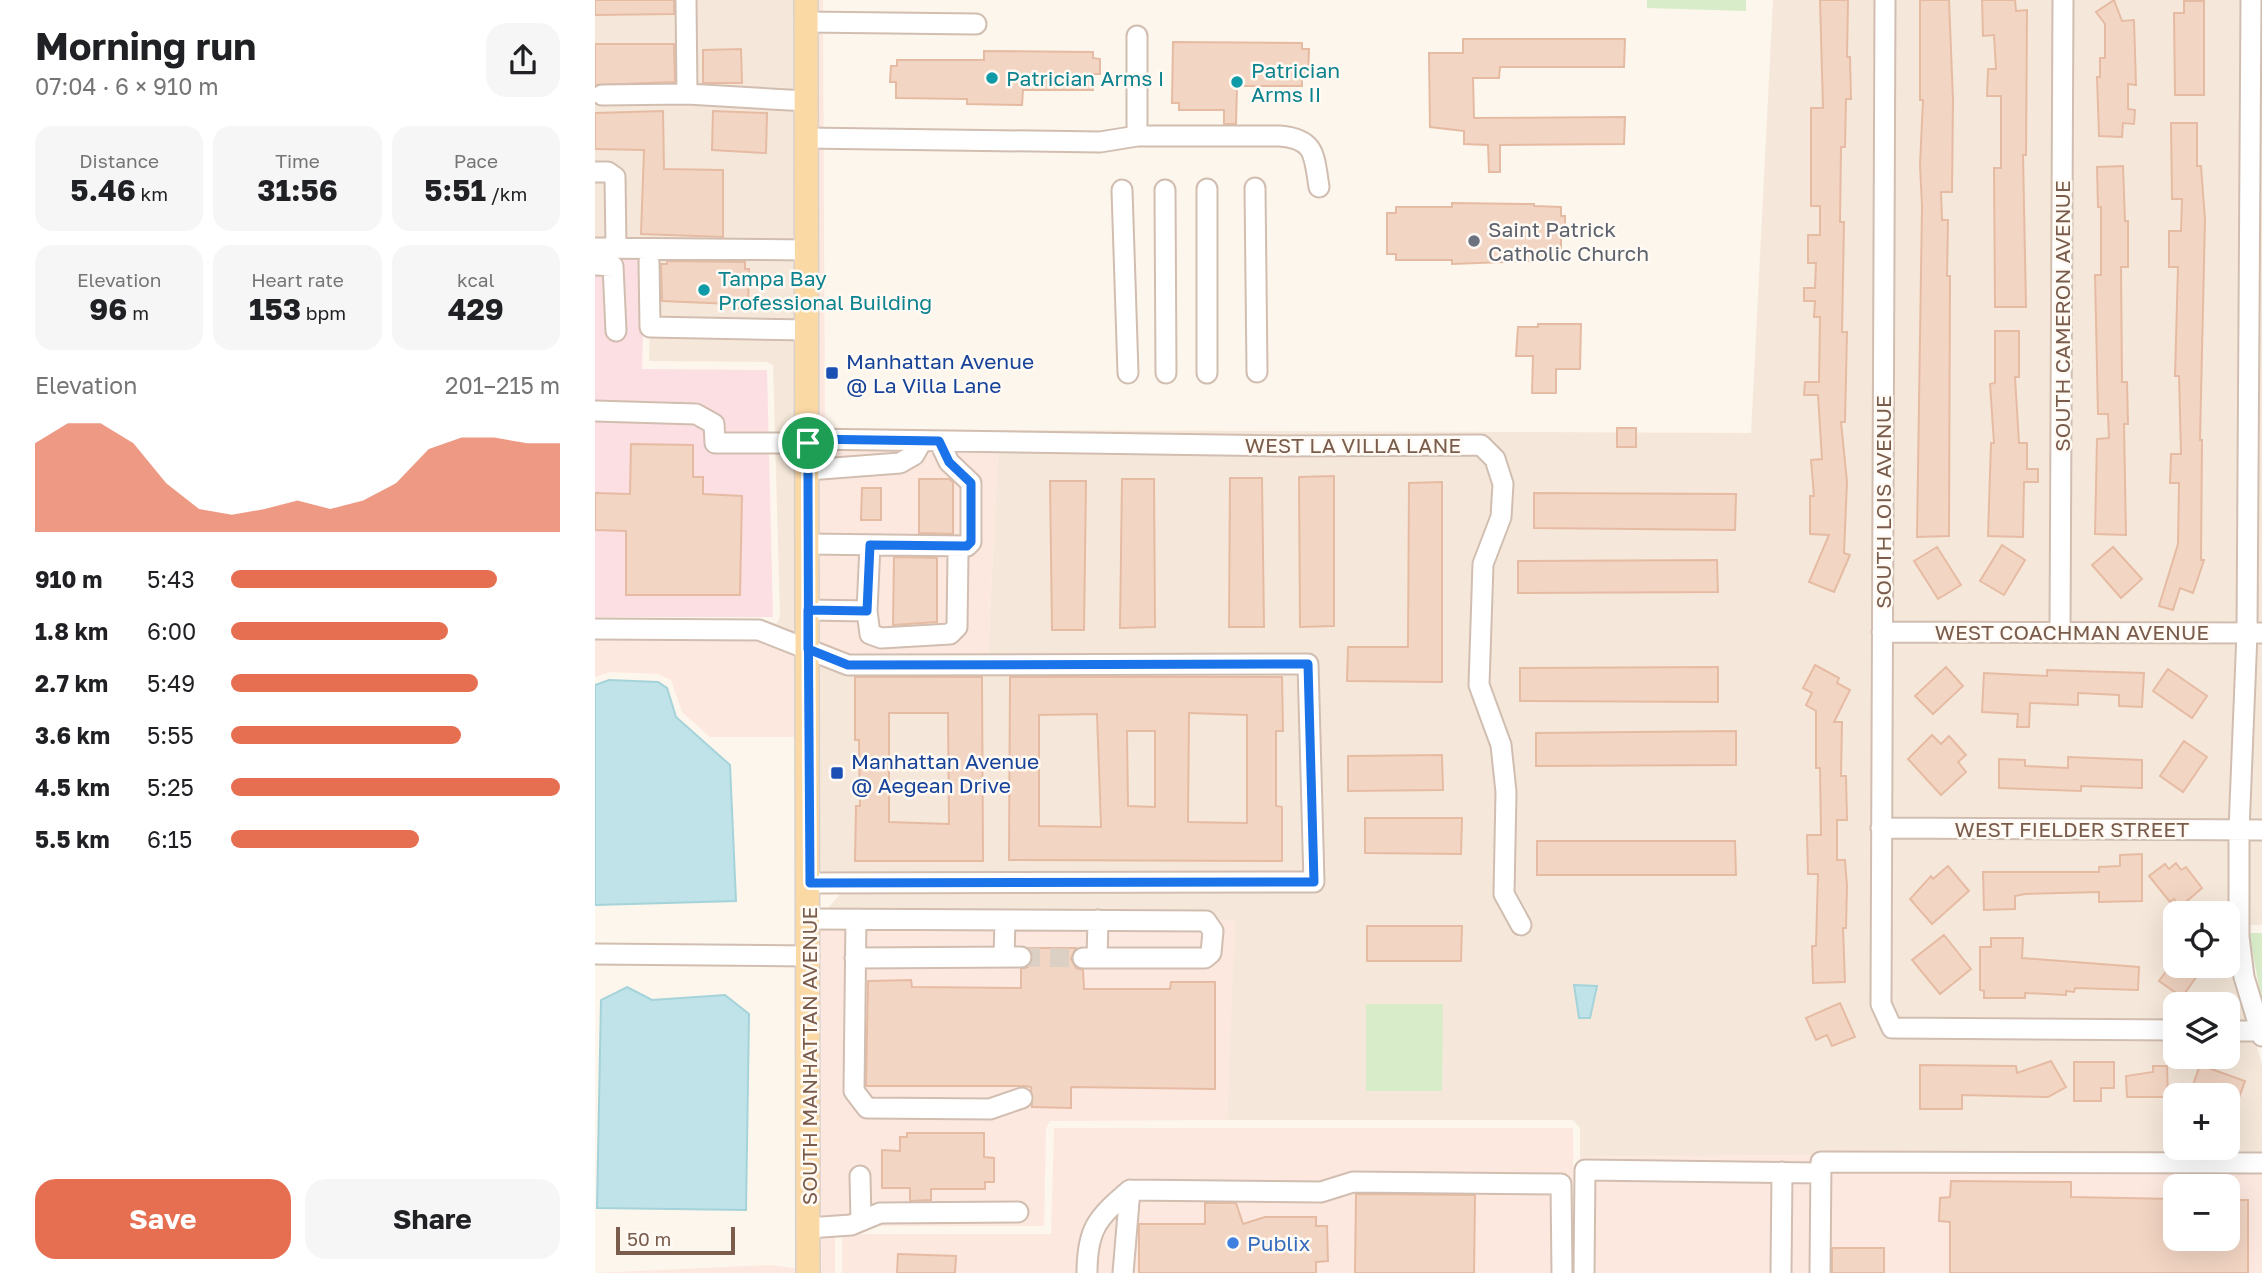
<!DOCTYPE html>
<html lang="en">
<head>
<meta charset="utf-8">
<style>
	:root { --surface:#fff; --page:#f6f6f6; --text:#202124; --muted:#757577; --accent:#e76f51 }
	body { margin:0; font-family:"Golos Text",sans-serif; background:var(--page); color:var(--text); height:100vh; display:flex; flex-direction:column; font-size:26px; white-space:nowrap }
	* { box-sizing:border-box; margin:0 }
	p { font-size:23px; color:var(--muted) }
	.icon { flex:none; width:38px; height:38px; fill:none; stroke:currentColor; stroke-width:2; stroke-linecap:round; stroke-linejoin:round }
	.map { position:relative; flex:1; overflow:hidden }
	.details { display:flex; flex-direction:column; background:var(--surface); width:595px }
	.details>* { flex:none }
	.controls { position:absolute; left:1568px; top:901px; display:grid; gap:14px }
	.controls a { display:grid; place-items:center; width:77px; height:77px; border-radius:14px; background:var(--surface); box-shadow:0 7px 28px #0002; font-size:35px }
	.scale { position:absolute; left:21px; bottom:18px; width:119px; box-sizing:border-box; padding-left:7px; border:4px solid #7a5c4d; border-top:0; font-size:19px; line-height:24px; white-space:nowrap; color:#7a5c4d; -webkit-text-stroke:5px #fffaf3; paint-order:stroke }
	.pin { position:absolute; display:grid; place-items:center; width:60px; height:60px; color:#fff; margin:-30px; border:4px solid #fff; border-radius:50%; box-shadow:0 2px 7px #0007 }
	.round { display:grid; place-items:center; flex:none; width:74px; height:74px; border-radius:21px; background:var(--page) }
	.head { display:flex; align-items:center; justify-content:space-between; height:119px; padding:0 35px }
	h1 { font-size:38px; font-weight:700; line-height:52px }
	.figures { display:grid; grid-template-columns:repeat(3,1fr); gap:10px; height:119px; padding:7px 35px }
	.figures div { display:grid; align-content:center; border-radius:18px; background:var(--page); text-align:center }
	.figures b { font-size:30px; font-weight:700 }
	.figures small { font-size:19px; font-weight:400 }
	.figures p { font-size:19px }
	.chart { height:196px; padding:14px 35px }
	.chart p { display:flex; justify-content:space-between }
	.chart svg { width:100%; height:126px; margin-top:7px; fill:var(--accent); opacity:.7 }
	.cta { display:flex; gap:14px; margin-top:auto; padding:14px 35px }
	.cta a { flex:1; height:80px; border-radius:21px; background:var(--accent); color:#fff; font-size:28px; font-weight:700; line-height:80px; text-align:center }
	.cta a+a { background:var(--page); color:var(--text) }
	ul { padding:0 35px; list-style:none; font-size:23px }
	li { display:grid; grid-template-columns:112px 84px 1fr; align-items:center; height:52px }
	li i { height:18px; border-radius:9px; background:var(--accent) }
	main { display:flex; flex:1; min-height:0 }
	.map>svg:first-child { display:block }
	.residential { fill:#f5e8da; fill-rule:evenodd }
	.commercial { fill:#fde8e0; fill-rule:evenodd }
	.medical { fill:#fbdfe3 }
	.green { fill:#d8ecc9 }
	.water { fill:#bfe3e8; stroke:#a5d3da; stroke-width:2 }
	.building { fill:#f3d5c3; stroke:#e6bba3; stroke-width:2; fill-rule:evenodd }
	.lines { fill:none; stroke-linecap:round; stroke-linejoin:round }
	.minor-tunnel { stroke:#dcd0c4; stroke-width:19; stroke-dasharray:19 10; stroke-linecap:butt }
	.minor-casing { stroke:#d1beb0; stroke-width:23 }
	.major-casing { stroke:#dad1cd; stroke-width:26 }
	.minor { stroke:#fff; stroke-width:19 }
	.major { stroke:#fbd9a5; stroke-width:23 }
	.route-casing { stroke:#fff; stroke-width:14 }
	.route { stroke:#1a73e8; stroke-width:9 }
	.culture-dot { fill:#0f9aa8; stroke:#fffaf3; stroke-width:2.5 }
	.worship-dot { fill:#6b7280; stroke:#fffaf3; stroke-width:2.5 }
	.transit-dot { fill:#1a4fb4; stroke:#fffaf3; stroke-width:2.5 }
	.shop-dot { fill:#3f7fe0; stroke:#fffaf3; stroke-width:2.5 }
	.labels { text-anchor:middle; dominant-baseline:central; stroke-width:5; stroke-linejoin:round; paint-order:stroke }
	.culture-label { font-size:21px; fill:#0d838f; stroke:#fffaf3; text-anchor:start }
	.worship-label { font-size:21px; fill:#5b616d; stroke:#fffaf3; text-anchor:start }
	.street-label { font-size:21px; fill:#7a5c4d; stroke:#fffaf3 }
	.transit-label { font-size:21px; fill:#164399; stroke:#fffaf3; text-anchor:start }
	.shop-label { font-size:21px; fill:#366cbe; stroke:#fffaf3; text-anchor:start }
</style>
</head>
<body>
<main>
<section class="details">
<div class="head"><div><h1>Morning run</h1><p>07:04 · 6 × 910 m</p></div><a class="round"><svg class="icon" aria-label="share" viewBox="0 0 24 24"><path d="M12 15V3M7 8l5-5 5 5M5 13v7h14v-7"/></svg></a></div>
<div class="figures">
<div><p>Distance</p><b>5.46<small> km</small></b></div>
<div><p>Time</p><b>31:56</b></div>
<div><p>Pace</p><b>5:51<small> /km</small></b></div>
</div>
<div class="figures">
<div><p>Elevation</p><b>96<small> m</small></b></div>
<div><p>Heart rate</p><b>153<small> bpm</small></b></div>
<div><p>kcal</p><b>429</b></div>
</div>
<div class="chart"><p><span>Elevation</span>201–215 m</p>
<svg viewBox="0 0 160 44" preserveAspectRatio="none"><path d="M0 44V13L10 6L20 6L30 13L40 27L50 36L60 38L70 36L80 33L90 36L100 33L110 27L120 15L130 11L140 11L150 13L160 13V44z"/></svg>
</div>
<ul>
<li><b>910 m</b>5:43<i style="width:81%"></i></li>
<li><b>1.8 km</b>6:00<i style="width:66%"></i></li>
<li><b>2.7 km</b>5:49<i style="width:75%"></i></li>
<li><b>3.6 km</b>5:55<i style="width:70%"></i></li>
<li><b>4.5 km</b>5:25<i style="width:100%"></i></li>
<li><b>5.5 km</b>6:15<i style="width:57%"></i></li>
</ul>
<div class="cta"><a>Save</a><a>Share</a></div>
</section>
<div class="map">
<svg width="1667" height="1273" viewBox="0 0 1667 1273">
	<rect width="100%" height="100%" fill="#fdf6ec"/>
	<path class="residential" d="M0 0H202L205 636 176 625 182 623 185 616 178 365 172 362 54 361 57 254 0 245Z
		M1178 0H1282L1278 999 1275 1001 1278 1013 1297 1037 1580 1040V1057H1633V1040H1660L1667 1064V1151L985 1157V1128L978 1120H632L639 921 229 913 246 893 719 892 727 882 721 655H393L403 451 883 454 893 465 900 486 898 515 880 564 876 685 896 736 903 792 902 899 924 938 937 928 917 892 915 744 892 683 896 567 912 459 905 448 902 449 886 435 687 436 404 432V430L1156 433ZM1580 1096H1633V1148H1580Z
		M1298 0H1460L1457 623 1296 622Z
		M1476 0H1647L1644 624 1474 623Z
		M1664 0H1667V624H1661Z
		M1296 641 1644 642 1636 821 1294 819Z
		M1660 642H1667V821H1652Z
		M221 662 705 674 710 873 236 878 221 896Z
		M1294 837 1636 839 1654 1021H1633V1004H1580V1021L1302 1018 1294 1002ZM1580 914H1633V966H1580Z
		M1652 839H1667V925H1652Z"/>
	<path class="commercial" d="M219 0H228L230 429 404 430V432L221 430Z
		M221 448 403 451 393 655H254L221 643Z
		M0 638 163 639 205 656V737H115L87 712 76 680 63 674 15 672 0 677Z
		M229 913 640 921 632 1120 455 1121 451 1128 449 1226H247L240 1234V1273H222L221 924Z
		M459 1128H978L979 1273H247V1234H456Z
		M1667 1151V1273H986L985 1157ZM1580 1186H1633V1239H1580Z
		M176 1265 205 1269V1273H0Z"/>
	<path class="medical" d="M0 253 50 254 47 369 172 370 178 617H0Z"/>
	<path class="green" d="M1052 0H1151V11L1052 8Z
		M1654 933H1667V1003Z
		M771 1004H848L847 1091H771Z"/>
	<path class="water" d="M14 680 63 682 72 688 81 717 135 765 141 901 0 905V685Z
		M979 985 1002 986 995 1018H984Z
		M32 987 57 1000 130 995 154 1014 151 1210 2 1208 6 1000Z"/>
	<path class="building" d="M0 0H79V14L0 15Z
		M1225 0H1253L1252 57H1255L1256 99H1251L1250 147H1246L1245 222H1249L1247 332H1252L1250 422H1246L1252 482 1249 553 1255 555 1239 592 1214 582 1234 535 1215 534V496H1219L1216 460 1227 459 1223 395H1209L1210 382H1224L1225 317H1219L1220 301H1209V288H1220L1221 263H1213V235H1225V206H1216V108H1228Z
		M1325 0H1354L1358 100 1357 192H1346L1347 220H1353L1352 276H1355L1354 536 1322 537 1327 206 1325 165 1328 100H1325Z
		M1387 0H1420L1421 11 1432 10 1431 155H1428L1431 307H1400L1399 168H1406V96H1392L1393 69H1401L1399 35 1388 36Z
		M1519 0 1527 21 1539 20 1541 85 1533 84V109L1540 110 1539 124 1528 123 1527 137 1504 136 1502 77H1505V58H1510V24L1501 12Z
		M1589 1H1609V95H1580L1579 13H1589Z
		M868 39H1030L1029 67H905L904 78H878L879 118 1030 117 1029 144 905 145V172H894L893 145 869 144V131L835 127 834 53H868Z
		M578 42 707 43V49H714L713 77H707V86H642L641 124H629V110H584V103H577Z
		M0 44H79L80 82 0 85Z
		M146 49 147 83H108V50Z
		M389 51 498 52V58L505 59V74H498V90H428L427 105 372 104V99L301 98V82H295L296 66H302V60H389Z
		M68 111 69 169 128 170V237L46 234 49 150 0 149V113Z
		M118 111 172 113 171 153 117 150Z
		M1576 123H1602V166H1606L1610 219 1605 440H1607L1606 560H1609L1598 593 1585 588 1578 610 1564 606 1583 544 1584 483H1575L1576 454H1586L1584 376H1580L1583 267H1574V231H1586L1587 199H1577Z
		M1528 166 1530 221H1533V267H1526L1527 382H1532L1533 424H1529L1531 535 1500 534 1502 439 1514 438 1513 414H1503L1500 275H1506V207H1503L1502 167Z
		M857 203 939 204V206L966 207V216H970V228H966V260L857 264V260H801V254H792V213H801V207H857Z
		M72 261 150 262V269H154L153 308H137V304L67 301 66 264H72Z
		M943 324H986L985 369H961V393H937L938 356H921L923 327H943Z
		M1400 331H1424V377H1420L1424 443H1432V469H1443V482H1429L1428 537 1393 536 1396 443H1399L1395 384 1400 383Z
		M1022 428H1041V447H1022Z
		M36 444 98 445V477H108V494L147 496 145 595H31V531L0 530V493L35 494Z
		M739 476V626L705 627 704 477Z
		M635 478H667L669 627H634Z
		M324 479H354L358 482V534L324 533Z
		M527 479H559L560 627 525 628Z
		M455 481H491L489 630H457Z
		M847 482V682L752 681 753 647H813L814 483Z
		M267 488H286V520H266Z
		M939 493 1141 494 1140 530 939 528Z
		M1407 545 1430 560 1409 595 1385 581Z
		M1342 547 1366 585 1343 599 1319 561Z
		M1518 547 1547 579 1526 598 1497 565Z
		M299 557 342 558V622L298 625Z
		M1122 560 1123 592 923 593V561Z
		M1220 665 1244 678 1242 683 1255 690 1239 722H1247L1246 776H1251L1252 820H1242V860H1250L1252 886 1251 928H1248L1250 982 1218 983 1217 946H1221L1223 874H1213L1212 835H1226L1225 768H1221V711L1211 705 1217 693 1208 688Z
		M1123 667V702L925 701V668Z
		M1351 667 1368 686 1338 714 1320 696Z
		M1573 669 1612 696 1597 718 1558 691Z
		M1452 670 1549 673 1547 707 1524 706V695L1483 693V705L1435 703 1434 727H1422L1423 714 1387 712 1389 673 1452 676Z
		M260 677H387L388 861H260L261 806H265L264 740H260ZM294 713H353L354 824 294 822Z
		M415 677H687L688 731H681V806L687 807V861L414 860ZM594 713 652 715V823L593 822ZM502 714 506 827 444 826V715ZM532 731H560V807L533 806Z
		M1141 731V765L941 766V733Z
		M1337 735 1346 744 1354 736 1371 755 1363 762 1371 772 1346 795 1313 759Z
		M1589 741 1612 757 1588 792 1565 776Z
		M847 755 848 790 753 791V756Z
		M1473 757 1547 760V788L1486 786V791L1404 788V759L1430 760V766L1473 768Z
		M770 818H867L866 854 770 853Z
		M942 841H1140L1141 875H942Z
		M1547 854V901L1504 902V892L1430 894 1420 896V909L1389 910 1388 872H1504V867L1525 866V855Z
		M1581 863 1586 870 1591 867 1607 888 1585 907 1579 899 1575 902 1554 876 1570 864 1574 869Z
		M1353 866 1374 891 1337 924 1315 899 1336 876 1338 879Z
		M772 926H867L866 961H772Z
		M1349 935 1376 969 1345 994 1317 960Z
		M1396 938H1428L1427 958 1544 967 1543 990 1480 988 1479 992 1471 991V995L1430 993V998H1389V991L1385 990V947H1396Z
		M434 948H481L476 959 481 968 488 970 489 989H575L576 982H620V1089L476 1087V1108L437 1107 436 1087 429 1086H271L273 981 316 980 317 987 426 988V969L433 967 438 958Z
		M1575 966H1609L1587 997 1564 981Z
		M1245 1003 1260 1037 1237 1046 1232 1035 1221 1040 1211 1018Z
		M1456 1061 1471 1087 1453 1097 1367 1095V1109H1325V1065L1421 1066 1422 1073Z
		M1479 1062H1519V1088H1506V1101H1479Z
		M1605 1065 1650 1081 1634 1125 1633 1096H1594Z
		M1558 1066H1572L1573 1097H1532L1531 1076 1558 1072Z
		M312 1133H389V1157L399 1158V1182H390V1189H336V1200L315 1201V1188H287V1150L305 1151V1137H312Z
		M1356 1181 1476 1182V1197L1580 1199V1239H1633V1200H1653V1273H1355V1222L1344 1221 1345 1198 1355 1197Z
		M761 1194 880 1195 879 1273H760Z
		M610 1203H641L648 1224 670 1217H721V1226H732L733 1261 721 1262V1273H544V1224H610Z
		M1237 1248H1289V1273H1237Z
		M303 1254 361 1256 360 1273H302Z"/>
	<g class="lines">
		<path class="minor-tunnel" d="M426 957 488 958"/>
		<g class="minor-casing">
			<path id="minor" d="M91 0 92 94 211 101
				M1290 0 1286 1004 1297 1028 1580 1030
				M1656 0 1652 633 1644 830V937L1649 977 1667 1036
				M211 22 381 24
				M7 95 92 94
				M542 136V36
				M211 138 505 142 542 136H685C721 139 719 156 724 187
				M0 172H13L20 177 21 247
				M660 188 662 372
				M612 189V373
				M527 190 533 373
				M570 190 571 373
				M0 248 212 250
				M54 262 55 327 212 330
				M0 265 18 266 21 331
				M0 411 101 414 119 424 120 443H213
				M213 439 687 446 886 445 900 459 908 484 906 517 888 564 884 685 906 745 911 792 909 894 926 925
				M213 470 305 463 319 455 327 441
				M213 544 372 546 376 542V483L354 462 344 441
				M213 610 272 611 275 545
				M272 611 275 634 286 638 355 634 362 627 363 555
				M0 629 164 630 253 665 713 664 719 882 215 883
				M1287 632 1667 633
				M1465 632 1468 0
				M1286 828 1667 830
				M215 919 611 921 618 931 616 953 610 958H488
				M261 919 259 1091 272 1108 395 1109 427 1098
				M0 954 214 956
				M409 957 410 920
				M260 958 426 957
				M502 958 503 920
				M1633 1031H1665
				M265 1176 266 1221
				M213 1228 256 1225 285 1213 423 1212
				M492 1273C492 1229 502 1218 535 1190L726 1192 758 1182 966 1184 967 1273
				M528 1273 535 1190
				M989 1273 990 1170 1226 1173
				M1186 1273 1187 1172
				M1225 1273 1226 1162 1667 1163"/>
		</g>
		<g class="major-casing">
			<path id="major" d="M211 0 213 1273"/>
		</g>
		<use href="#minor" class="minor"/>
		<use href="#major" class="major"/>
	</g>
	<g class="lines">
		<g class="route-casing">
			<path id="route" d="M213 443V476C213 612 214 747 215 883L719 882 713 664 253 665 213 649V610L272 611 275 545 372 546 376 542V483L354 462 344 441 213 439V443"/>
		</g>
		<use href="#route" class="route"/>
	</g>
	<g class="culture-dot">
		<circle cx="397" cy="78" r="7"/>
		<circle cx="642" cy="82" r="7"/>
		<circle cx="109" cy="290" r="7"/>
	</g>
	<circle class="worship-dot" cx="879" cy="241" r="7"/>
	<g class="transit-dot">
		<rect x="230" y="366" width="14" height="14" rx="3.5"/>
		<rect x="235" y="766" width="14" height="14" rx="3.5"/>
	</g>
	<circle class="shop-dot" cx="638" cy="1243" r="7"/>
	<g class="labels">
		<g class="culture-label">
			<text x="656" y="70">Patrician<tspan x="656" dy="24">Arms II</tspan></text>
			<text x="411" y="78">Patrician Arms I</text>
			<text x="123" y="278">Tampa Bay<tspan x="123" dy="24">Professional Building</tspan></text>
		</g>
		<g class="worship-label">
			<text x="893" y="229">Saint Patrick<tspan x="893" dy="24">Catholic Church</tspan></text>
		</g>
		<g class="street-label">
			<text transform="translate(1467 316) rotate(-90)">SOUTH CAMERON AVENUE</text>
			<text x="758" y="445">WEST LA VILLA LANE</text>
			<text transform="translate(1288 502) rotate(-90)">SOUTH LOIS AVENUE</text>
			<text x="1477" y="632">WEST COACHMAN AVENUE</text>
			<text x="1477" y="829">WEST FIELDER STREET</text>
			<text transform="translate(214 1056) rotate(-90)">SOUTH MANHATTAN AVENUE</text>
		</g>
		<g class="transit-label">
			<text x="251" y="361">Manhattan Avenue<tspan x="251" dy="24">@ La Villa Lane</tspan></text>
			<text x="256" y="761">Manhattan Avenue<tspan x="256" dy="24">@ Aegean Drive</tspan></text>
		</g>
		<g class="shop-label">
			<text x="652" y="1243">Publix</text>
		</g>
	</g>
</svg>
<div class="controls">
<a><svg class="icon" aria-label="locate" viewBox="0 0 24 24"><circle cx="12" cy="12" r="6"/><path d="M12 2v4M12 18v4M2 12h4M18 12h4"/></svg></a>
<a><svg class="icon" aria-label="layers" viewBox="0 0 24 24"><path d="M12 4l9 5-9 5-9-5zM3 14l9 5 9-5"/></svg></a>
<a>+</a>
<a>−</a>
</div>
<div class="scale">50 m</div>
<div class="pin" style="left:213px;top:443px;background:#1e9e55"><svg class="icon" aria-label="arrive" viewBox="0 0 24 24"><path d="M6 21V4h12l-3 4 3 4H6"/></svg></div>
</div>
</main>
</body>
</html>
